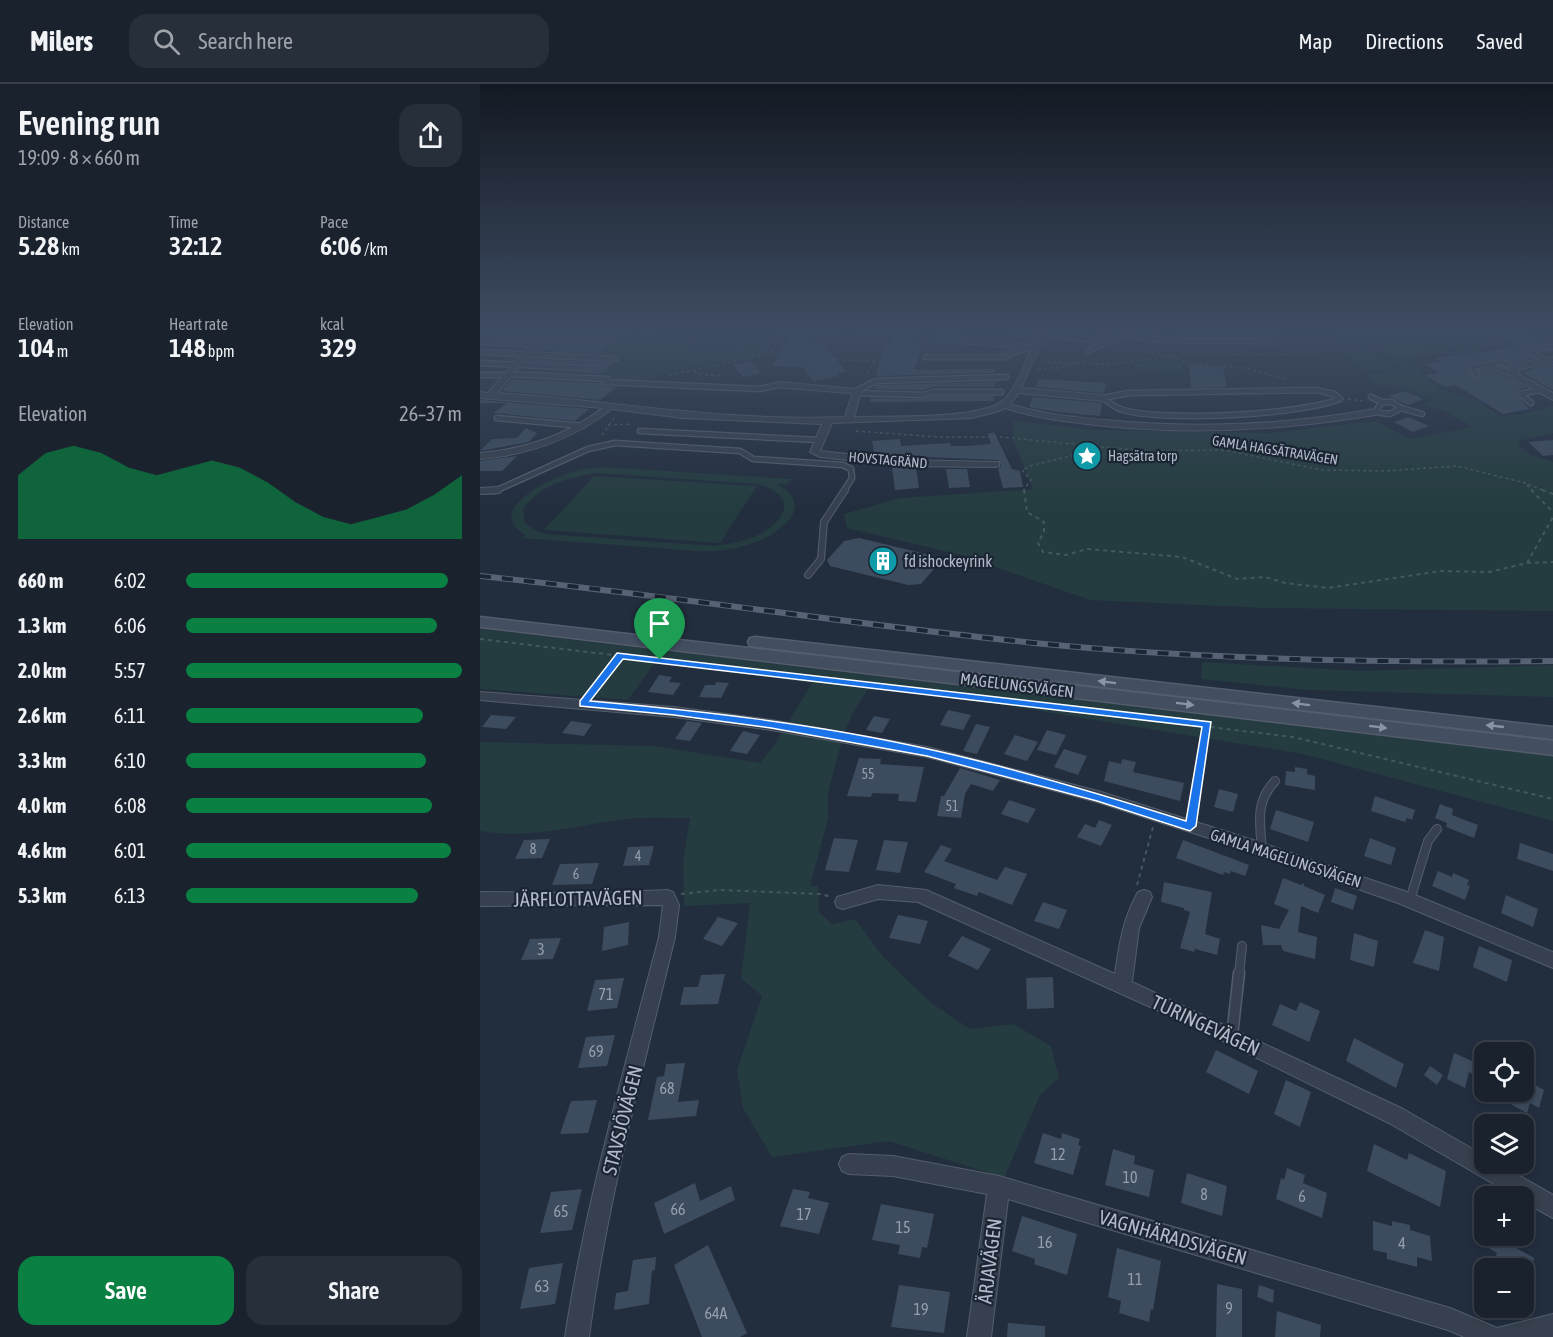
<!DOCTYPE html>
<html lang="en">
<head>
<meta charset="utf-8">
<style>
	:root { --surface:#1a222e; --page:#272f3a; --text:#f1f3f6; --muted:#9fa4aa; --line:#383f4a; --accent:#0b8043 }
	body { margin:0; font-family:"Asap Condensed",sans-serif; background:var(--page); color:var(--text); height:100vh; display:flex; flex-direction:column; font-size:22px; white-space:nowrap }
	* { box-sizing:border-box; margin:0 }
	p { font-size:20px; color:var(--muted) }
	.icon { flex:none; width:33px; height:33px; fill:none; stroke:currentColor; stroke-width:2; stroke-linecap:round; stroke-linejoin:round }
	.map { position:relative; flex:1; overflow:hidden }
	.details { display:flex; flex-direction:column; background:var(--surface); width:480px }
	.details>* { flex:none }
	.controls { position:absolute; left:994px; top:958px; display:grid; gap:12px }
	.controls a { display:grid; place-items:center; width:60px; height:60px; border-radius:12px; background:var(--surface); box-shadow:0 3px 9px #0003,0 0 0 2px var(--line); font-size:30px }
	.pin { position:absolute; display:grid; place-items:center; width:51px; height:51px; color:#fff; margin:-62px -26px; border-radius:50% 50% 50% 0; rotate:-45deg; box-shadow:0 0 6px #0007 }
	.pin .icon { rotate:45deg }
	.round { display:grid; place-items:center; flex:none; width:63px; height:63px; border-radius:18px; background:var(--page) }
	.summary { display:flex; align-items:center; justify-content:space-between; height:102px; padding:0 18px }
	h1 { font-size:33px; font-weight:600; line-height:45px }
	.figures { display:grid; grid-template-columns:repeat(3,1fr); gap:9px; height:102px; padding:6px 18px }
	.figures div { display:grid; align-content:center }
	.figures b { font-size:26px; font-weight:600 }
	.figures small { font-size:16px; font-weight:400 }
	.figures p { font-size:16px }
	.chart { height:168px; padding:12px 18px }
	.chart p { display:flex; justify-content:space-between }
	.chart svg { width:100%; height:108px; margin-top:6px; fill:var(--accent); opacity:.7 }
	.primary-button { display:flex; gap:12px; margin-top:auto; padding:12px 18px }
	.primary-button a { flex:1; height:69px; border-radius:18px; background:var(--accent); color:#fff; font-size:24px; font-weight:600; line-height:69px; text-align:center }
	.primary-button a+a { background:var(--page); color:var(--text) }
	ul { padding:0 18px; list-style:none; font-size:20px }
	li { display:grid; grid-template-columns:96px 72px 1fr; align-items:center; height:45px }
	li i { height:15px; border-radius:8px; background:var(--accent) }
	header { display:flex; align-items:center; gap:36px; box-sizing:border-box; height:84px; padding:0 30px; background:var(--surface); border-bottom:2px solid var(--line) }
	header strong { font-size:28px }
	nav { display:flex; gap:33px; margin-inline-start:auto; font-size:21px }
	.search { width:420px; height:54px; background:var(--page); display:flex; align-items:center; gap:15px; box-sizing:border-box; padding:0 21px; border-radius:18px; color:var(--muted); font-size:22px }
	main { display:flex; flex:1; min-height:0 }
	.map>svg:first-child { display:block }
	.green { fill:#243c3f; fill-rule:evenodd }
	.building { fill:#3d4b5e }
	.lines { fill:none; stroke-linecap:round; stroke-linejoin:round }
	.lane-far3-casing { stroke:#545d6c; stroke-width:7 }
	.lane-far2-casing { stroke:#545d6c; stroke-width:8 }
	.lane-far1-casing { stroke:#545d6c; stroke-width:10 }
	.lane-casing { stroke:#545d6c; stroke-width:13 }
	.street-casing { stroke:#545d6c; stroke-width:2 }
	.secondary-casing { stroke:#545d6c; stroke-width:3 }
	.path-far1 { stroke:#42595c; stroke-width:1.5; stroke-dasharray:3 3; stroke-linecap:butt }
	.path { stroke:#42595c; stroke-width:2; stroke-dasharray:4 4; stroke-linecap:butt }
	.lane-far3 { stroke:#36404e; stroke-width:4.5 }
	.lane-far2 { stroke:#36404e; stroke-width:6 }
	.lane-far1 { stroke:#36404e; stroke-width:8 }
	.lane { stroke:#36404e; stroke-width:10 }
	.street { fill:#36404e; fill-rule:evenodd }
	.secondary { fill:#434e61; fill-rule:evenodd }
	.rail-casing { stroke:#576375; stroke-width:6 }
	.rail { stroke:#1b2533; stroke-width:4; stroke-dasharray:11; stroke-linecap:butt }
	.oneway { fill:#8a94a5 }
	.route { fill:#1a73e8; stroke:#fff; stroke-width:1.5; fill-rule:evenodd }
	.labels { text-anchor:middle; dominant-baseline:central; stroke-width:4.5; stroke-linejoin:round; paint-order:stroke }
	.far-street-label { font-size:14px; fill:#b1bac9; stroke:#1b2533 }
	.far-poi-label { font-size:14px; fill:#b1bac9; stroke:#1b2533; text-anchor:start }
	.number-label { font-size:14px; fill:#949eae }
	.poi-label { font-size:16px; fill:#b1bac9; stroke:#1b2533; text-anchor:start }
	.street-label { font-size:16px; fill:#b1bac9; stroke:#1b2533 }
	.near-number-label { font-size:16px; fill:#949eae }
	.near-street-label { font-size:20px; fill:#b1bac9; stroke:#1b2533 }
</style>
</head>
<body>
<header>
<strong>Milers</strong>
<div class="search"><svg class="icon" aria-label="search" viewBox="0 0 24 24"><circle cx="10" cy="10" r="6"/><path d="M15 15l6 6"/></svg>Search here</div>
<nav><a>Map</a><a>Directions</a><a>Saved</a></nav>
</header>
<main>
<section class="details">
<div class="summary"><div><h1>Evening run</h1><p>19:09 · 8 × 660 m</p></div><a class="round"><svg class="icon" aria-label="share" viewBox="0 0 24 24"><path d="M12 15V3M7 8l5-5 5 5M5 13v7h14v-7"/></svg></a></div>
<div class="figures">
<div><p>Distance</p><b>5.28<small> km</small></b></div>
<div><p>Time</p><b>32:12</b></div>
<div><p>Pace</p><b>6:06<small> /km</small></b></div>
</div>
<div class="figures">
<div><p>Elevation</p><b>104<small> m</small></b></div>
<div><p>Heart rate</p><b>148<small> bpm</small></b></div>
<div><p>kcal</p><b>329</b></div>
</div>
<div class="chart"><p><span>Elevation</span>26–37 m</p>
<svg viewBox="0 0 160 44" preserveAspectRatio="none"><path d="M0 44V18L10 9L20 6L30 9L40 15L50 18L60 15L70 12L80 15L90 21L100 29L110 35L120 38L130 35L140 32L150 26L160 18V44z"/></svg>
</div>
<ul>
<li><b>660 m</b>6:02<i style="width:95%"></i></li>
<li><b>1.3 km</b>6:06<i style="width:91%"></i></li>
<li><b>2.0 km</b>5:57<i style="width:100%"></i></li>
<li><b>2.6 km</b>6:11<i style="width:86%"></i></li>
<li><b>3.3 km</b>6:10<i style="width:87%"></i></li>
<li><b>4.0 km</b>6:08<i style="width:89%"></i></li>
<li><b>4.6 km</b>6:01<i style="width:96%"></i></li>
<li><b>5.3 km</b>6:13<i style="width:84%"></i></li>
</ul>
<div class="primary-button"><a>Save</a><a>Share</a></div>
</section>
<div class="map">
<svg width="1073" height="1253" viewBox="0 0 1073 1253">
	<rect width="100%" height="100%" fill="#222e3e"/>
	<path class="green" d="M854 248H1019L1006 252 1008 256 997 266 942 268 926 276 956 302 973 310 996 316 1020 332 1044 330 1073 322V349L1038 357 1039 362 1051 371 1073 378V527L785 524 610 516 481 471 367 444 364 430 420 414 553 405 533 356 534 337 614 346 791 349 897 337 929 355 993 343 963 326 945 322 952 315 916 302 895 301 888 291H881L925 286 896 259 864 260Z
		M140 249 215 261 270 266 283 270 187 288 163 297 137 296 123 292 124 288 103 287 108 284 132 285 144 275 142 272 96 268 102 260 133 259Z
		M188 255 283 257 289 264 285 266Z
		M895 266 917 285 886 287 865 268Z
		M692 275 702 281 703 287 655 286 651 281Z
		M124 383 311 395 307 400H297C338 422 299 450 273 459 255 466 236 468 217 467L42 454 46 451C1 427 71 394 92 388 102 384 114 384 124 383ZM115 389 277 400C318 410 308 437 276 452 263 458 248 460 234 462L67 450 58 448 45 439 43 426C58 401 88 394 115 389Z
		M114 392 277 402 240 459 64 446Z
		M0 545 1073 672V737L823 670 487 615 388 605 375 625 364 648 348 709V735L330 802H338L339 828 352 840 375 835 404 874 450 918 490 945 533 940 571 962 579 994 560 1011 524 1094 409 1057 292 1073 263 1024 257 986 282 912 261 894 270 819 204 822 203 778 210 734C189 734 167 733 146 735 97 741 49 756 0 747V658L175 662 280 679 295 660 332 599 175 578 148 616 0 605Z
		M722 578 882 587 1073 581V613L829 606 721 595Z"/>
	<path class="building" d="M416 248H434L432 255 443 256 434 286 515 285V289L396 292 404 261H411Z
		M461 248H480L482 260H451Z
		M1040 248 1060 258 1073 256V259L1042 262V268L1053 274 1035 278 1020 274 991 279 988 284 996 296 1001 293 999 286 1006 285 1031 294 1046 304 1037 306 1036 311 1049 325 1023 330 976 301 965 303 945 291 959 289 945 280 961 278 955 274 978 270 981 272 1038 262 1017 251Z
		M76 250H136L134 253 74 252Z
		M310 251 333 252 328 259H343L366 288 356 289 359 292 333 297 323 283 292 282Z
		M60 261H127L120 270 56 266Z
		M48 275 133 279 121 290 39 286 105 288 109 285 105 280 47 277Z
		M271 277 281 289 263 293 253 281Z
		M1073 279V306L1041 288Z
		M709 281 743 283 747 303 711 304Z
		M32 295 119 299 123 302 137 303 120 316 22 307Z
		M559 295 626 299 624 309 556 303Z
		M515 298 514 303H453L443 306 393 305 397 301Z
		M924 307 943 315 928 321 909 312Z
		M454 312H514L513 317 390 318 391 314 444 315Z
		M553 313 622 319 620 332 578 328 549 323Z
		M0 316 109 325 95 337 14 329 27 319H0Z
		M929 333 949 342 933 348 914 338Z
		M46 344 57 349 49 358 0 367 12 355 37 354Z
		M514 348 532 385 540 387 543 403 523 404 518 385 521 382 519 376 401 371 400 368H394L392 357 420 355 421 362 470 359 471 362H486L511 360 508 350Z
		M1073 356V371L1063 372 1048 358Z
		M37 372 22 387H0V377Z
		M412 383 436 384 439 404 415 406Z
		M466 385H487L490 403 469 404Z
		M379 454 454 472 460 478 441 500 428 501 350 482 347 476 364 457Z
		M179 591 192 593 189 598 201 599 193 611 168 608Z
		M236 598 249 599 241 614 219 613 225 601H235Z
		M468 626 491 631 483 646 460 641Z
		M11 631 36 633 26 645 2 643Z
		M394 632 410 635 402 649 386 646Z
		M91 637 112 640 104 652 82 649Z
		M207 637 222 639 210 657 195 655Z
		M496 640 510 643 497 670 483 667Z
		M567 646 586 651 576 671 557 666Z
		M263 647 280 651 267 670 250 667Z
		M535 651 558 658 547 677 524 670Z
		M584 665 607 672 598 691 574 683Z
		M379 674 401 675 400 680 444 683 436 718 418 717 419 710 392 709 391 713 367 712Z
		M642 675 656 678 653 688 704 699 700 717 624 697 629 677 641 680Z
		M815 683 827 685V690L835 692V706L805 701 806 687 815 688Z
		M480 684 520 696 513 707 491 700 485 710 481 734 457 732 461 712H464Z
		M739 705 758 710 753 728 734 723Z
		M895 712 935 726 932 736 927 734 925 738 891 727Z
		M529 716 556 725 548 739 521 730Z
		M960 720 973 725 972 731 998 741 994 754 966 743 967 739 955 734Z
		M796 726 834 738 828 758 790 745Z
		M619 736 632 741 621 762 597 753 605 740 615 744Z
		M354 754 378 756 369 788 345 786Z
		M890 754 916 764 911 781 884 772Z
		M70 755 62 774 35 775 44 756Z
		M404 756 428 758 420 789 396 786Z
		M703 756 769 781 765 792 751 787 750 790 744 788 743 791 696 774Z
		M1040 759 1073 770V787L1037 775Z
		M461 761 472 765 464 777 517 796 525 783 547 790 532 821 499 808 497 812 474 804 476 800 444 788Z
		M174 762 169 781 143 782 148 763Z
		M119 779 112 800 72 801 80 780Z
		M958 787 972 793 973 789 989 796 987 801 990 802 985 816 952 802Z
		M803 794 821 801 824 799V802L845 811 838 829 821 822 818 848 837 853 835 875 803 867 801 861H783L781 841 799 845 809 826 794 820Z
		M684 798 732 808 725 850 740 855 737 871 715 865 714 868 700 864 710 828 704 826V824L681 818Z
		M855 804 877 812 873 826 851 818Z
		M1026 811 1058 825 1053 843 1021 829Z
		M563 818 587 826 579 845 554 837Z
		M418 831 448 837 440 860 409 854Z
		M238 833 258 839 242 862 223 855Z
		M149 838 148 861 122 867 124 843Z
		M945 846 964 853 959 887 933 879Z
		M874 849 898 857 894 883 870 876Z
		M482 852 511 865 498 886 468 872Z
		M81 854 73 875 41 876 50 855Z
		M999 862 1032 876 1027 898 993 883Z
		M245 890 238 920 200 921 204 903H218L221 891Z
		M573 893 574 924 547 925 546 894Z
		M144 894 137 924 107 927 115 896Z
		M820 918 840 927 829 958 792 941 800 920 816 927Z
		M135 951 127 982 98 984 106 953Z
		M874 954 924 980 916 1004 866 977Z
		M736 966 778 987 769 1010 726 988Z
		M974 969 1001 981 999 993 989 988 985 1004 967 995Z
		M205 979 198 1018 219 1016 216 1032 168 1036 177 993 184 992 186 980Z
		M950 982 963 991 957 1001 944 991Z
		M1044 995 1064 1006 1059 1024 1050 1019 1047 1029 1032 1021 1036 1008H1044Z
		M806 996 831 1008 820 1043 794 1030Z
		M117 1016 108 1049 80 1050 91 1017Z
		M563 1049 581 1055 582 1049 600 1055 598 1061 601 1062 593 1091 554 1079Z
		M894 1060 927 1076 929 1069 966 1087 960 1123 887 1087Z
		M633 1065 655 1072 654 1080 674 1086 669 1113 625 1101Z
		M807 1084 825 1091 823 1099 847 1109 842 1134 796 1115 801 1094 804 1096Z
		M707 1089 747 1102 742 1132 701 1119Z
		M215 1099 220 1117 251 1102 255 1116 184 1150 174 1119Z
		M102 1105 92 1146 60 1149 71 1108Z
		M313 1105 330 1108 328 1114 349 1119 339 1150 300 1142Z
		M401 1120 454 1130 447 1164 442 1163 440 1174 418 1170 420 1161 392 1156Z
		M542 1132 597 1150 587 1191 554 1180 555 1175 532 1167Z
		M893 1137 912 1142V1137L930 1141V1146L950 1152 952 1177 937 1173V1183L907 1175V1169L893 1166Z
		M1009 1152H1027L1026 1158 1054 1174 1051 1189 1044 1185H1035L1015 1174 1017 1169 1007 1163Z
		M228 1161 267 1249 260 1253H222L197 1189 194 1181Z
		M637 1164 681 1177 673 1226 671 1225 669 1238 639 1229 641 1217 628 1213Z
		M176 1173 175 1186 172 1187 169 1220 134 1226 136 1209 148 1207 153 1176Z
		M83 1179 75 1220 40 1225 49 1184Z
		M737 1200 762 1205V1253H736Z
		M419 1201 470 1208 464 1249 411 1243Z
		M779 1201 794 1206 793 1219 777 1213Z
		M797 1227 841 1241 840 1253H795Z
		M528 1239 565 1242V1253H527Z"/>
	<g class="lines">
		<g class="lane-far3-casing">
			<path id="lane-far3" d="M0 248 37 252 62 250
				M626 248C681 260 739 256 795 257
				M561 251 630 257 642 253
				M56 257H133
				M485 257 545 262
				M0 258 53 260
				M608 267 627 258
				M0 268 136 275
				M446 273H525L539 266 557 263
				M1066 276 1045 265 1073 263
				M0 279 105 284
				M1007 281 1034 290
				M29 290 127 295 124 298 280 305 298 301
				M0 291H29
				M997 292 992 283 1021 278 1036 283
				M836 306 854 310 860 315C819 331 685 338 643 326 635 324 629 318 623 314L649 309Z
				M374 308 396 297 526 293
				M376 309 444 311 453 308H521
				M891 313 902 318
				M902 318H912L921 324 910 330 895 328Z
				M1051 319 1040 310 1060 306
				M921 324 942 330
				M17 334 102 342
				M160 347 339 356
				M0 407H15L108 365 135 359 260 367 273 375 363 381 371 385 372 394 364 407"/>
		</g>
		<g class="lane-far2-casing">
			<path id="lane-far2" d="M0 407 18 406
				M328 491 341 475 344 438 365 406"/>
		</g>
		<g class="lane-far1-casing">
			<path id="lane-far1" d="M782 766C780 739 775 718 795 697
				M930 816 948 757 957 745
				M759 891 762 862"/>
		</g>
		<g class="lane-casing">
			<path id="lane" d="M752 952 759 889"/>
		</g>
		<g class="street-casing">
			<path id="street" d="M60 248H68L17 309C133 317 248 338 365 333L372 311 370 309 295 303 294 301 298 298 375 305 380 311 374 333C406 332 505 336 525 315 538 302 549 270 556 253L531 248H566L541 304 623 311 627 314 623 317 539 309 530 320C561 330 593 333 625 336 716 345 805 341 895 325L899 328 895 331C805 346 716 351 625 342 591 338 557 335 525 324L516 328 491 334 352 339 340 367 421 376 519 378V382L516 383 421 382 340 373 330 368 342 340 203 334 132 325C92 355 50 371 0 375V369C46 365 86 351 123 324L0 314V308L8 309Z
				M699 248H796L792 250H703Z
				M1073 273V277L1038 286 1040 291 1073 309V316L1034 295 1029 285 1038 279Z
				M0 608 194 623 291 636 447 663 618 707 776 757 930 809 1073 868V884L918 819 766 766 617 718 447 673 291 646 194 633 0 616Z
				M398 801 446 806 635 890C639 861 643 834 658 808L664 806 670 808 672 813 659 844 652 898 923 1025 1005 1072V1080H1019L1073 1111V1134L1044 1118V1113H1036L909 1039 710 941 438 818 398 815 363 825 357 823 355 818 357 813Z
				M187 806 193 808 199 821 195 853C163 986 127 1117 109 1253H85C106 1117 144 986 179 853L183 821 0 822V808L123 809Z
				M369 1070 413 1072 519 1092 970 1224 1017 1244 1073 1230V1253H984L968 1246 528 1115 511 1253H487L507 1110 413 1092 369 1090 362 1087 359 1080 362 1073Z"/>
		</g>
		<g class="secondary-casing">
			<path id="secondary" d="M0 533 1073 657V671L0 543Z
				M276 553 1073 643V655L270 562 268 558 270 554Z"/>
		</g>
		<path class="path-far1" d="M142 248 274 265 322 274 439 280
			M290 248 354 249 375 257 381 248
			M817 248 822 251
			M1053 248 1063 255
			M357 249 366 248
			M380 250 414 251
			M440 253 441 248
			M141 254 152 250
			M186 254 285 256
			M142 260 146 267 143 269
			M1005 261H1038
			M641 263 685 271
			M691 272 707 279 767 284 808 296
			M561 278 631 280 703 270 802 271 891 264 928 270 1001 268 1011 256 1010 248
			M558 285 580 284 597 279
			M214 287 223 291 243 292
			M388 290 395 276
			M189 291 294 269 285 256 291 248
			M995 301 1007 308 1032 312
			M868 315 883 317
			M128 341 152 340
			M376 347 460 353H521L666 367 744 366 842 386 905 387 977 382 1045 399 1065 407
			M122 351 134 334
			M1047 401 1053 407
			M543 407 551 396 542 386 553 381 620 365"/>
		<path class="path" d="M544 406 547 428 564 438V448L558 459 563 468 586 471 607 465 702 473 757 495 785 493 805 499 848 504 961 487 1009 488 1047 479 1073 433
			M1051 406 1073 428
			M1062 406 1073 410
			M1047 479 1073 478
			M0 555 813 653 1073 715
			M111 609 140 572
			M713 730 727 641
			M657 801 673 743
			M201 810 240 806 341 810 351 813"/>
		<use href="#lane-far3" class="lane-far3"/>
		<use href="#lane-far2" class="lane-far2"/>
		<use href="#lane-far1" class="lane-far1"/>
		<use href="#lane" class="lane"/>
		<use href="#street" class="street"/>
		<use href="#secondary" class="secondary"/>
		<g class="rail-casing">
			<path id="rail" d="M0 492C185 511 369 540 554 559 726 576 900 579 1073 577"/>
		</g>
		<use href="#rail" class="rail"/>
	</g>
	<defs><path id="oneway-solid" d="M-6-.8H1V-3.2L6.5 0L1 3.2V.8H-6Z" transform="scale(1.5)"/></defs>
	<g class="oneway">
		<use href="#oneway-solid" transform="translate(627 598) rotate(-173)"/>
		<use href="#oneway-solid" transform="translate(705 620) rotate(7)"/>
		<use href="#oneway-solid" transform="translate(821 620) rotate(-173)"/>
		<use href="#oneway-solid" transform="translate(1015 642) rotate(-174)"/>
		<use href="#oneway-solid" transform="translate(898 643) rotate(7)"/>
	</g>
	<linearGradient id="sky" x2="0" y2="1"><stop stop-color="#131922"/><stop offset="0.58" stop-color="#3e4c63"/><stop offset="1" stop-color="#3e4c63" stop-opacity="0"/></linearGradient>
	<rect width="1073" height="424" fill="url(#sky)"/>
	<path class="route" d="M137 569 731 638 716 742 710 747 617 717 447 672 291 644 194 631 100 622V617ZM143 575 722 643 706 737C621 710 535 684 448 665 337 640 223 627 110 617Z"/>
	<defs>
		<g id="sight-disc" transform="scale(1.5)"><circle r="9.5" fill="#0f9aa8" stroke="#1b2533"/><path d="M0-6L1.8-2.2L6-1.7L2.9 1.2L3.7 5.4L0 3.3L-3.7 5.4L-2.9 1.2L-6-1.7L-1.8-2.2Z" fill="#fff"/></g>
		<g id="building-disc" transform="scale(1.5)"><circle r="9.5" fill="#0f9aa8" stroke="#1b2533"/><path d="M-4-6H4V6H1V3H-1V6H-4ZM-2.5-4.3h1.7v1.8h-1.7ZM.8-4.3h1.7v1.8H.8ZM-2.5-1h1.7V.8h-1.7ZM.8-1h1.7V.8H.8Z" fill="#fff"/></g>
	</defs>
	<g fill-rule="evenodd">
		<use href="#sight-disc" x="607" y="372"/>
		<use href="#building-disc" x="403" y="477"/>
	</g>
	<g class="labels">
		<g class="far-street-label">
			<text transform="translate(795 366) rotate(9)">GAMLA HAGSÄTRAVÄGEN</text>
			<text transform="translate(408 376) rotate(5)">HOVSTAGRÄND</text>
		</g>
		<g class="far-poi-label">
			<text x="628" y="372">Hagsätra torp</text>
		</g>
		<g class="number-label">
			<text x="388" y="690">55</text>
			<text x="472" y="722">51</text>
			<text x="53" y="765">8</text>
			<text x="158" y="772">4</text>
			<text x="96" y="790">6</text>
		</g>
		<g class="poi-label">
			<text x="424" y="477">fd ishockeyrink</text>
		</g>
		<g class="street-label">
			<text transform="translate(537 601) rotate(7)">MAGELUNGSVÄGEN</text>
			<text transform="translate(806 774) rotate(18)">GAMLA MAGELUNGSVÄGEN</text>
		</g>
		<g class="near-number-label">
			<text x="61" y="865">3</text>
			<text x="126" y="910">71</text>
			<text x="116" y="967">69</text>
			<text x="187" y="1004">68</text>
			<text x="578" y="1070">12</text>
			<text x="650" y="1093">10</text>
			<text x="724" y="1110">8</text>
			<text x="822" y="1112">6</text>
			<text x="198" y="1125">66</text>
			<text x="81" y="1127">65</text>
			<text x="324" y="1130">17</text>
			<text x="423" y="1143">15</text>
			<text x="565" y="1158">16</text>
			<text x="922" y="1159">4</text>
			<text x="655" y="1195">11</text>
			<text x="62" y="1202">63</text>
			<text x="749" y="1224">9</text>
			<text x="441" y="1225">19</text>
			<text x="236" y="1229">64A</text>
		</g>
		<g class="near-street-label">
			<text transform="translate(98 814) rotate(-1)">JÄRFLOTTAVÄGEN</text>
			<text transform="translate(726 941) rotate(25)">TURINGEVÄGEN</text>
			<text transform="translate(142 1036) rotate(-76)">STAVSJÖVÄGEN</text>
			<text transform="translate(693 1153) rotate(16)">VAGNHÄRADSVÄGEN</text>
			<text transform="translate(509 1177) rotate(-83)">ÄRJAVÄGEN</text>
		</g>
	</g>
</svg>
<div class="controls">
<a><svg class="icon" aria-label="locate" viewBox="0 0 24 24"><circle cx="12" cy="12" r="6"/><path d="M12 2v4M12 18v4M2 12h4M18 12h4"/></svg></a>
<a><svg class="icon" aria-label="layers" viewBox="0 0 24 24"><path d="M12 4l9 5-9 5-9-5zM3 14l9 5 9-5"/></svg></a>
<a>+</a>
<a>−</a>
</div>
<div class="pin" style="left:180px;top:576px;background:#1e9e55"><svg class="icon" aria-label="arrive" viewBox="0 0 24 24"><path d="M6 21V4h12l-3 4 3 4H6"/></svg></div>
</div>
</main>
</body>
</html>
